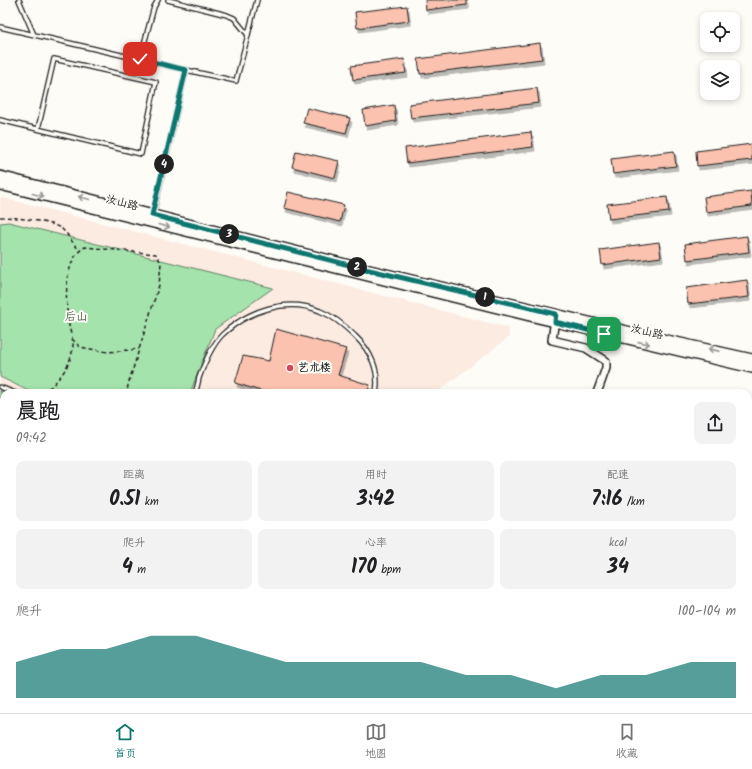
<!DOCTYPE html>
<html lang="zh">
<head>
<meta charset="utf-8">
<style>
	:root { --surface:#fff; --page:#f2f2f2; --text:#202124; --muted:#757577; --line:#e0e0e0; --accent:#0f766e }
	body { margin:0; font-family:Kalam,"LXGW WenKai TC",sans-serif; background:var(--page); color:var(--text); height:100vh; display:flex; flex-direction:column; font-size:15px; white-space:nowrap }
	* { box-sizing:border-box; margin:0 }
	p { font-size:13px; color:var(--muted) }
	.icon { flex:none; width:22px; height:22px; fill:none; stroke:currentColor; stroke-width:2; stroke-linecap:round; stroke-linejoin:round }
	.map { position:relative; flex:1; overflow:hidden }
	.details { position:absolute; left:0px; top:389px; width:752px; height:324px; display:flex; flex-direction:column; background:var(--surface); border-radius:12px 12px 0 0; box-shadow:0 2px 6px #0003 }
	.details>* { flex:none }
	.buttons { position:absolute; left:700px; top:12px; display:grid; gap:8px }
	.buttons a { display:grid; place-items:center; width:40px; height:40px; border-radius:8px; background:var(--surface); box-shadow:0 2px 6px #0003; font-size:20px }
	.pin { position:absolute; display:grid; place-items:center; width:34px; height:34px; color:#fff; margin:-17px; border-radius:8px; box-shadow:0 2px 6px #0006 }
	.km { position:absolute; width:20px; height:20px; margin:-10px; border-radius:50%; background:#222; color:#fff; font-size:11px; line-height:20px; text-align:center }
	.round { display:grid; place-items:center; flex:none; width:42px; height:42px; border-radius:8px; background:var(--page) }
	.summary { display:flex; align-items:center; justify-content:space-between; height:68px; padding:0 16px }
	h1 { font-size:22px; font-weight:600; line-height:30px }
	.metrics { display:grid; grid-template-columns:repeat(3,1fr); gap:6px; height:68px; padding:4px 16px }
	.metrics div { display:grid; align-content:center; border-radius:8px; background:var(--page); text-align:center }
	.metrics b { font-size:20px; font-weight:600 }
	.metrics small { font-size:11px; font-weight:400 }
	.metrics p { font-size:11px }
	.chart { height:112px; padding:8px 16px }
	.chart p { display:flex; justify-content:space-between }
	.chart svg { width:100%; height:72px; margin-top:4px; fill:var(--accent); opacity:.7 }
	.menu { display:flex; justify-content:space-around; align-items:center; height:56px; border-top:1px solid var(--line); background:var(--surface); font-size:11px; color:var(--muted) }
	.menu a { display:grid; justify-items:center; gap:2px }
	.menu .selected { color:var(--accent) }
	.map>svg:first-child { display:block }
	.built { fill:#fcebe1 }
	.green { fill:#a4e3ac; stroke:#608064 }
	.water { fill:#93d8f5; stroke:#638d9e }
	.building { fill:#fac2af; stroke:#1c1c1c; filter:url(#shadow) }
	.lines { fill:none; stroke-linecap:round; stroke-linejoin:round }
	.service-casing { stroke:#1c1c1c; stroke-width:6 }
	.minor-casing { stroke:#1c1c1c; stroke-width:10 }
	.tertiary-casing { stroke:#1c1c1c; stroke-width:12 }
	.path { stroke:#1c1c1c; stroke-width:1.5; stroke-dasharray:4 3; stroke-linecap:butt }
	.service { stroke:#fdfcf7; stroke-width:3.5 }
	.minor { stroke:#fdfcf7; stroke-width:7 }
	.tertiary { stroke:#fdfcf7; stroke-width:9 }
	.oneway { stroke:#989794 }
	.route-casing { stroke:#fff; stroke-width:8 }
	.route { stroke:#0f766e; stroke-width:5 }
	.poi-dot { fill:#d1495b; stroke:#fdfcf7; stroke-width:1.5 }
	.labels { text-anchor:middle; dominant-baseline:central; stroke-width:4; stroke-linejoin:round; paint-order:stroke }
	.street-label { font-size:11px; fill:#1c1c1c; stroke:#fdfcf7 }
	.park-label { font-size:11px; fill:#455847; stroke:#fdfcf7 }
	.poi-label { font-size:11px; font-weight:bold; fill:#1c1c1c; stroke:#fdfcf7; text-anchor:start }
</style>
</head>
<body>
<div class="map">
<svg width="752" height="713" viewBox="0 0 752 713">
	<defs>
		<filter id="shadow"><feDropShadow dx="2" dy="4" stdDeviation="0" flood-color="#0004"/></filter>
	</defs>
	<rect width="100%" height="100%" fill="#fdfcf7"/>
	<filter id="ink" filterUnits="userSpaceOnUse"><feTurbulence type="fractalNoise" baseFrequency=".025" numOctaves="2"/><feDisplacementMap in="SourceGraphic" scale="8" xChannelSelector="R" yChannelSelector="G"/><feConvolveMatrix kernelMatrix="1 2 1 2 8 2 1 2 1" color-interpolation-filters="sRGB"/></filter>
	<g filter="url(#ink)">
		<path class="built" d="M0 197 509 328V337L436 393H4V693L0 691Z
			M45 709H518L521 713H55Z"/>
		<path class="green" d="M9 222 273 288 215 329 190 393H33L0 377V223Z
			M0 391 4 393V484L0 482Z"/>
		<path class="water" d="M0 533H4V669L0 668Z"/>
		<path class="building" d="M425 0H467V5L426 10Z
			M407 6 409 21 357 28 355 12Z
			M540 43 542 59 420 74 418 59Z
			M404 59 406 73 353 80 351 66Z
			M537 88 539 103 411 118 409 104Z
			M394 105 396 121 365 126 363 110Z
			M307 108 350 118 346 133 303 123Z
			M531 132 533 147 407 163 405 148Z
			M752 144V160L697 166 696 151Z
			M296 151 339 161 335 178 292 167Z
			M674 151 676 166 613 174 611 159Z
			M751 191 752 206 706 212 704 197Z
			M288 192 344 205 340 222 284 208Z
			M667 197 669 212 609 219 607 204Z
			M747 236 749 252 687 260 685 244Z
			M659 242 661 257 602 265 600 250Z
			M747 280 749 297 688 304 686 288Z
			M276 329 346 349 338 375 370 385 367 393H267L235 383 243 356 269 361Z"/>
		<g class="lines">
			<g class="service-casing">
				<path id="service" d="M19 0 34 35
					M168 0 227 15 234 18 248 35
					M0 27 186 70
					M140 59 154 7 158 0
					M0 120 141 154 156 82 54 59 38 129
					M153 214 186 70 236 81 257 0
					M0 387 15 393
					M195 393C197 388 198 383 199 378 204 364 211 346 222 335 247 311 286 297 320 311 333 316 345 326 355 336 371 351 380 371 376 393
					M0 510 4 512
					M0 526H4
					M224 709 238 713
					M398 709 407 713
					M388 713 391 709"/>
			</g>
			<g class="minor-casing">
				<path id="minor" d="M555 319 552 340 586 348 606 361V368L597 393
					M748 500 752 496
					M748 574 752 591
					M748 613 750 609 752 601
					M748 706 752 710
					M529 709 532 713
					M608 709 611 713
					M176 713 177 709
					M214 713 215 709
					M646 713 653 709"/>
			</g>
			<g class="tertiary-casing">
				<path id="tertiary" d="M0 176 365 269 631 332 752 359
					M0 185 538 318 752 368
					M0 701 4 702
					M20 709 32 713"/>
			</g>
			<path class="path" d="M0 217C14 217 51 221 62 229 70 236 72 244 80 250
				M72 339 80 347 108 352 139 349
				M43 393C58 382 72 365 73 345 73 340 71 335 70 330 65 308 62 259 85 247L156 254 161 263 159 285 128 385 127 393
				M0 636 4 633
				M0 673 4 674"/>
			<use href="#service" class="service"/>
			<use href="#minor" class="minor"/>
			<use href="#tertiary" class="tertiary"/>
		</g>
		<defs><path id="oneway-shaft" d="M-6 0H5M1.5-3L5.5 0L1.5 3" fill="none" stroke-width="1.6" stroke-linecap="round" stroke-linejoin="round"/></defs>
		<g class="oneway">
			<use href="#oneway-shaft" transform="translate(38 195) rotate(14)"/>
			<use href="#oneway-shaft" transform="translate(84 198) rotate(-165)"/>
			<use href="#oneway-shaft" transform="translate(164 226) rotate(14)"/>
			<use href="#oneway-shaft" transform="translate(644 343) rotate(13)"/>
			<use href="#oneway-shaft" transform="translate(714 350) rotate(-167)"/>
		</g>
	</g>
	<g class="lines" filter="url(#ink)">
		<g class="route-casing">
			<path id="route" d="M140 59 186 70 152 215 365 269 556 314 555 322 604 334"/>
		</g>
		<use href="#route" class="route"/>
	</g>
	<circle class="poi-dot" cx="290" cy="368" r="4"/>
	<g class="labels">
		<g class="street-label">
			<text transform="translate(122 203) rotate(14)">汝山路</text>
			<text transform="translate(647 332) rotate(13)">汝山路</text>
		</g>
		<g class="park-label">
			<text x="76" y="317">后山</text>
		</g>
		<g class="poi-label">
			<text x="298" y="368">艺术楼</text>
		</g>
	</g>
</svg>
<div class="buttons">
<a><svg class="icon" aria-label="locate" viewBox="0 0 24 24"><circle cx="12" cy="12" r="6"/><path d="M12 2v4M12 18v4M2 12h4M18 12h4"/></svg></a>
<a><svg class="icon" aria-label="layers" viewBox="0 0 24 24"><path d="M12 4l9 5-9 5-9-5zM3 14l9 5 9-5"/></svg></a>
</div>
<div class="pin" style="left:604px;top:334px;background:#1e9e55"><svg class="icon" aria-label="arrive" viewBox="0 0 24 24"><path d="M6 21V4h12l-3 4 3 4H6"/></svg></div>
<div class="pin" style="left:140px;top:59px;background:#d93025"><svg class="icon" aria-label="check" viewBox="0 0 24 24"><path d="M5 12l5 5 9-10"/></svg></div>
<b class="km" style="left:485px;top:297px">1</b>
<b class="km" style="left:357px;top:267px">2</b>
<b class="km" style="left:229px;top:234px">3</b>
<b class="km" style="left:164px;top:164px">4</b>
<section class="details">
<div class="summary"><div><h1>晨跑</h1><p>09:42</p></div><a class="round"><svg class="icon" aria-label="share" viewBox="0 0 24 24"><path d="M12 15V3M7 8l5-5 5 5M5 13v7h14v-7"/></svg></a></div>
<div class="metrics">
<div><p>距离</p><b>0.51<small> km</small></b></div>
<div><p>用时</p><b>3:42</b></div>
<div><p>配速</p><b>7:16<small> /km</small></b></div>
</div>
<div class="metrics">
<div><p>爬升</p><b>4<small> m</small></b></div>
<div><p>心率</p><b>170<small> bpm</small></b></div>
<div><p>kcal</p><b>34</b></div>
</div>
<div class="chart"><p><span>爬升</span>100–104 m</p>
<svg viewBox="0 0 160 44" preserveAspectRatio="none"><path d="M0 44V22L10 14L20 14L30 6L40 6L50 14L60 22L70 22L80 22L90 22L100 30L110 30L120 38L130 30L140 30L150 22L160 22V44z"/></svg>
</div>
</section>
</div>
<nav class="menu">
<a class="selected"><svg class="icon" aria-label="home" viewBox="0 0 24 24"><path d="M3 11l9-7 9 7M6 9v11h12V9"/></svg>首页</a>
<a><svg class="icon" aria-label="map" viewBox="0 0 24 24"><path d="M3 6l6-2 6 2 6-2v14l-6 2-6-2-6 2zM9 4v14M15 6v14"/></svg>地图</a>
<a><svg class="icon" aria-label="saved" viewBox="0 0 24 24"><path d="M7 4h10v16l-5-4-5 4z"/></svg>收藏</a>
</nav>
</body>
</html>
